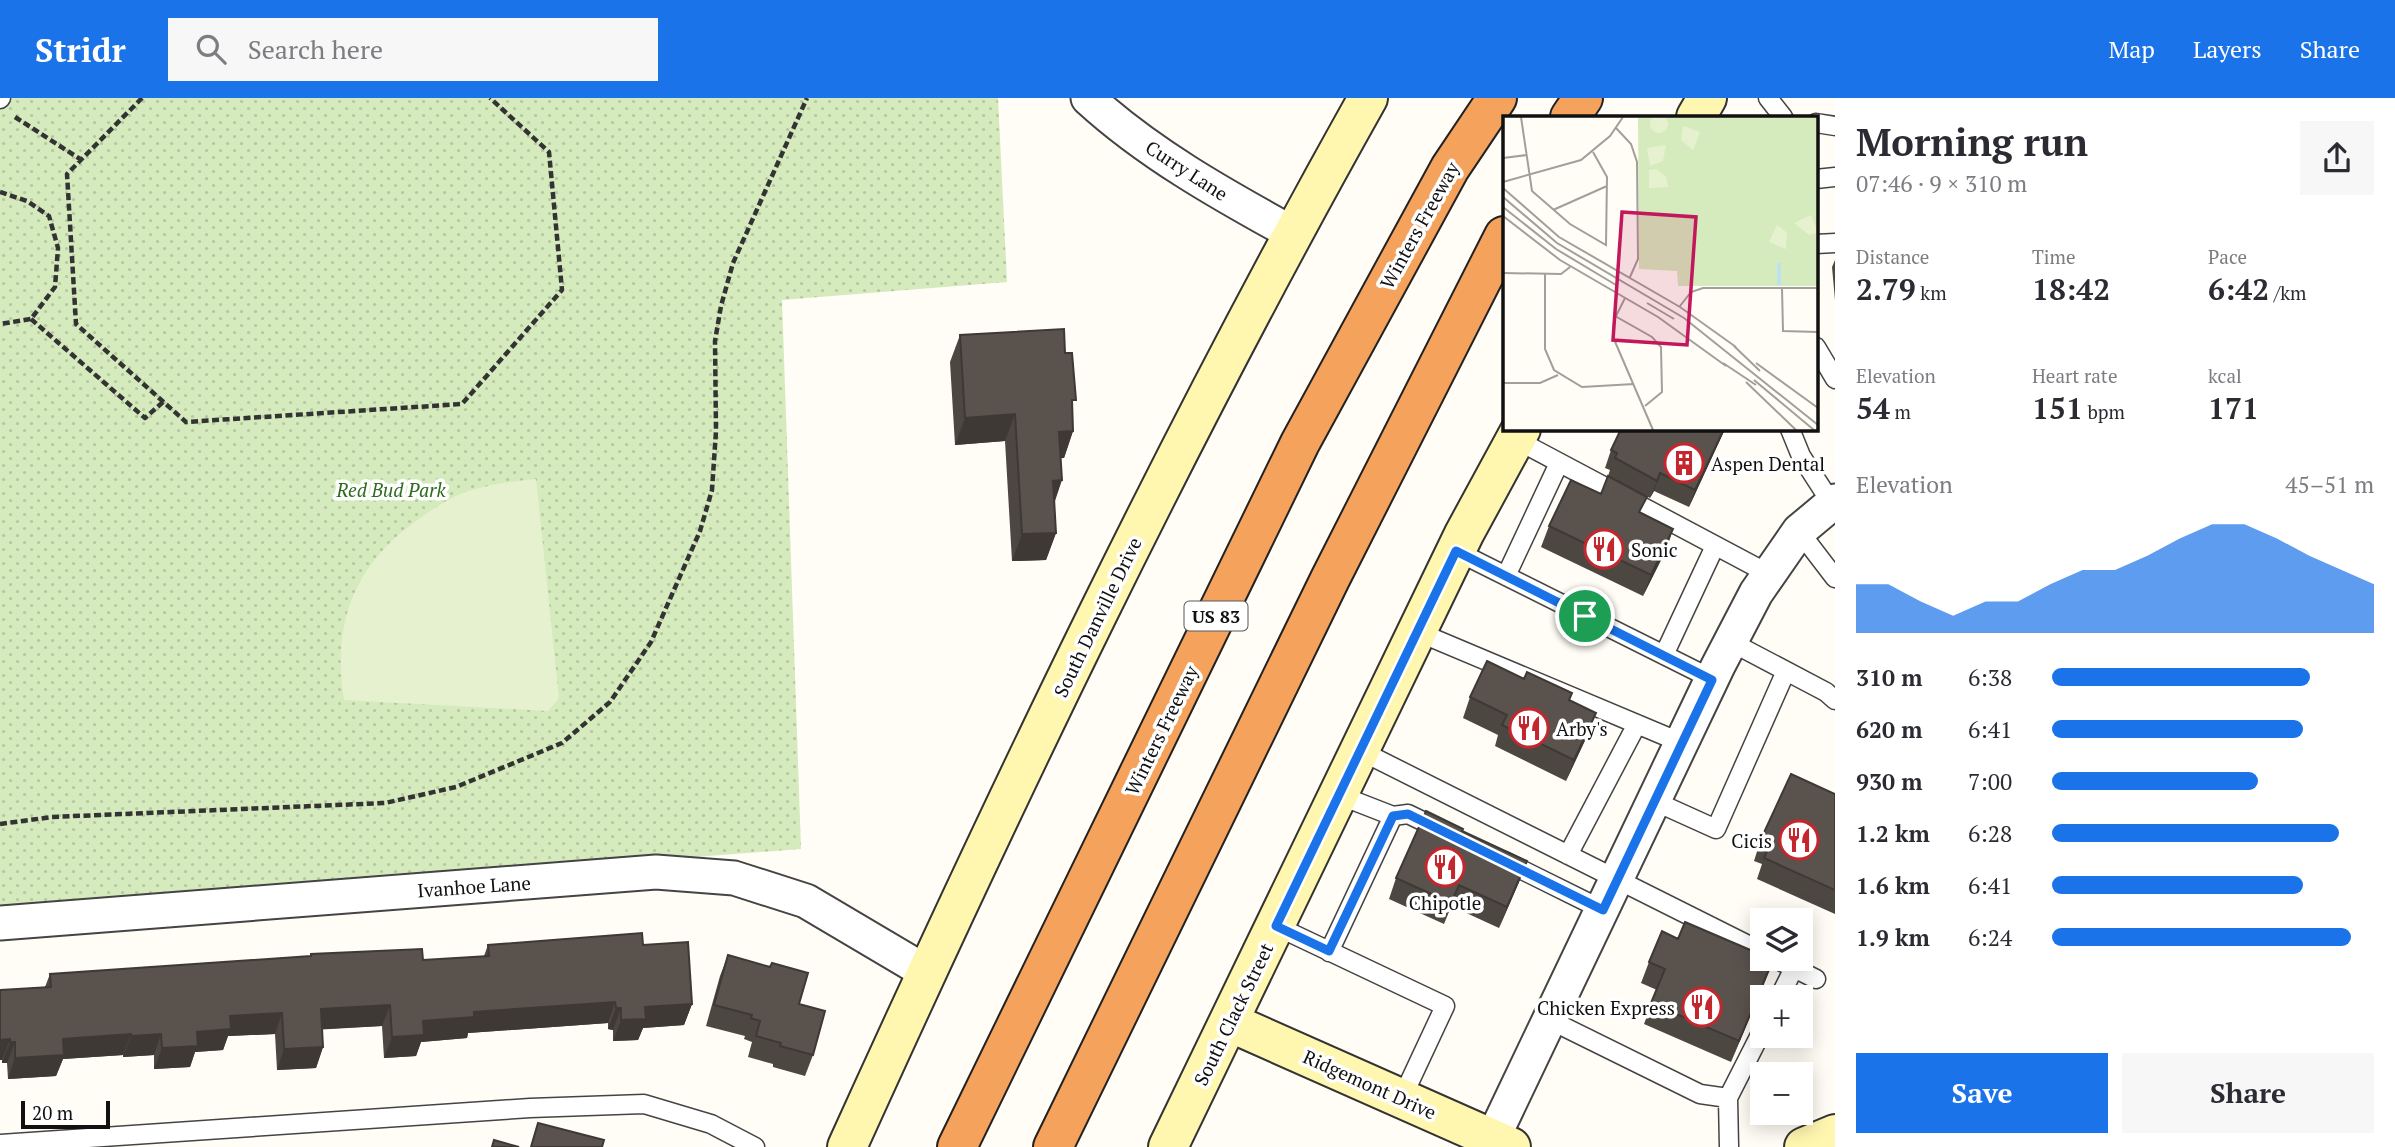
<!DOCTYPE html>
<html lang="en">
<head>
<meta charset="utf-8">
<style>
	:root { --surface:#fff; --page:#f7f7f7; --text:#2b2b33; --muted:#7c7c81; --accent:#1a73e8 }
	body { margin:0; font-family:"PT Serif",serif; background:var(--page); color:var(--text); height:100vh; display:flex; flex-direction:column; font-size:26px; white-space:nowrap }
	* { box-sizing:border-box; margin:0 }
	p { font-size:23px; color:var(--muted) }
	.icon { flex:none; width:38px; height:38px; fill:none; stroke:currentColor; stroke-width:2; stroke-linecap:round; stroke-linejoin:round }
	.map { position:relative; flex:1; overflow:hidden }
	.side { display:flex; flex-direction:column; background:var(--surface); width:560px }
	.side>* { flex:none }
	.buttons { position:absolute; left:1750px; top:810px; display:grid; gap:14px }
	.buttons a { display:grid; place-items:center; width:63px; height:63px; border-radius:0px; background:var(--surface); box-shadow:0 4px 18px #0003; font-size:35px }
	.scale { position:absolute; left:21px; bottom:18px; width:89px; box-sizing:border-box; padding-left:7px; border:4px solid #111; border-top:0; font-size:19px; line-height:24px; white-space:nowrap; color:#111; -webkit-text-stroke:5px #fff; paint-order:stroke }
	.pin { position:absolute; display:grid; place-items:center; width:60px; height:60px; color:#fff; margin:-30px; border:4px solid #fff; border-radius:50%; box-shadow:0 2px 7px #0007 }
	.round { display:grid; place-items:center; flex:none; width:74px; height:74px; border-radius:0px; background:var(--page) }
	.head { display:flex; align-items:center; justify-content:space-between; height:119px; padding:0 21px }
	h1 { font-size:38px; font-weight:800; line-height:52px }
	.metrics { display:grid; grid-template-columns:repeat(3,1fr); gap:10px; height:119px; padding:7px 21px }
	.metrics div { display:grid; align-content:center }
	.metrics b { font-size:30px; font-weight:800 }
	.metrics small { font-size:19px; font-weight:400 }
	.metrics p { font-size:19px }
	.chart { height:196px; padding:14px 21px }
	.chart p { display:flex; justify-content:space-between }
	.chart svg { width:100%; height:126px; margin-top:7px; fill:var(--accent); opacity:.7 }
	.primary-button { display:flex; gap:14px; margin-top:auto; padding:14px 21px }
	.primary-button a { flex:1; height:80px; border-radius:0px; background:var(--accent); color:#fff; font-size:28px; font-weight:800; line-height:80px; text-align:center }
	.primary-button a+a { background:var(--page); color:var(--text) }
	ul { padding:0 21px; list-style:none; font-size:23px }
	li { display:grid; grid-template-columns:112px 84px 1fr; align-items:center; height:52px }
	li i { height:18px; border-radius:9px; background:var(--accent) }
	header { display:flex; align-items:center; gap:42px; box-sizing:border-box; height:98px; padding:0 35px; background:var(--accent); color:#fff }
	header strong { font-size:33px }
	nav { display:flex; gap:38px; margin-inline-start:auto; font-size:24px }
	.search { width:490px; height:63px; background:var(--page); display:flex; align-items:center; gap:18px; box-sizing:border-box; padding:0 24px; border-radius:0px; color:var(--muted); font-size:26px }
	main { display:flex; flex:1; min-height:0 }
	.map>svg:first-child { display:block }
	.park { fill:url(#park-dots) }
	.pitch { fill:#e6f2cf }
	.lines { fill:none; stroke-linecap:round; stroke-linejoin:round }
	.lane-casing { stroke:#444; stroke-width:21 }
	.street-casing { stroke:#444; stroke-width:37 }
	.secondary-casing { stroke:#333; stroke-width:42 }
	.highway-casing { stroke:#222; stroke-width:42 }
	.path { stroke:#333; stroke-width:4.5; stroke-dasharray:7 3.5; stroke-linecap:butt }
	.lane { stroke:#fff; stroke-width:18 }
	.street { stroke:#fff; stroke-width:33 }
	.secondary { stroke:#fff6b0; stroke-width:38 }
	.highway { stroke:#f5a25d; stroke-width:38 }
	.wall { fill:#4d4742 }
	.shaded-wall { fill:#3f3936 }
	.building { fill:#5a524d; stroke:#3f3936; stroke-width:2 }
	.route-casing { stroke:#fff; stroke-width:14 }
	.route { stroke:#1a73e8; stroke-width:9 }
	.labels { text-anchor:middle; dominant-baseline:central; stroke-width:7; stroke-linejoin:round; paint-order:stroke }
	.shield { fill:#fff; stroke:#585858; stroke-width:2 }
	.shield-label { font-size:18px; font-weight:bold; fill:#111 }
	.street-label { font-size:19px; fill:#111; stroke:#fff }
	.poi-label { font-size:19px; fill:#111; stroke:#fff; text-anchor:start }
	.park-label { font-size:19px; font-style:italic; fill:#2f6b1f; stroke:#fff }
	.inset-river { fill:none; stroke:#b9e0f7; stroke-width:3.5 }
	.inset-road { fill:none; stroke:#a09f9a; stroke-width:2 }
	.view { fill:#c2185b; fill-opacity:0.15; stroke:#c2185b; stroke-width:3.5 }
	.inset-edge { fill:none; stroke:#111; stroke-width:3.5 }
</style>
</head>
<body>
<header>
<strong>Stridr</strong>
<div class="search"><svg class="icon" aria-label="search" viewBox="0 0 24 24"><circle cx="10" cy="10" r="6"/><path d="M15 15l6 6"/></svg>Search here</div>
<nav><a>Map</a><a>Layers</a><a>Share</a></nav>
</header>
<main>
<div class="map">
<svg width="1835" height="1049" viewBox="0 0 1835 1049">
	<defs>
		<pattern id="park-dots" width="8" height="8" patternUnits="userSpaceOnUse" patternTransform="scale(1.75)"><rect width="8" height="8" fill="#d5ebbd"/><path d="M2 2h.1M6 6h.1" fill="none" stroke="#b6c8a1" stroke-width="1.8" stroke-linecap="round"/></pattern>
	</defs>
	<rect width="100%" height="100%" fill="#fffdf5"/>
	<path class="park" d="M0 0H998L1007 184 782 202 801 751 0 811Z"/>
	<path class="pitch" d="M536 381 559 600 548 613 344 602C332 526 353 469 416 423 433 411 451 398 472 392 493 386 514 383 536 381Z"/>
	<g class="lines">
		<g class="lane-casing">
			<path id="lane" d="M1768 0 1783 19
				M0 1 1 0
				M1816 25 1835 28
				M1816 81 1835 79
				M1816 146 1835 145
				M1816 249 1835 281
				M1790 331 1801 358 1832 406
				M1515 341 1769 476
				M1799 433 1835 480
				M1456 453 1712 581
				M1506 478 1559 365
				M1418 534 1682 645
				M1731 544 1826 594 1835 602
				M1664 557 1715 448
				M1361 653 1762 854
				M1654 703 1716 731 1786 573
				M1393 718 1408 716 1441 732
				M1568 757 1637 626
				M1504 763 1603 812
				M1276 828 1445 908 1402 1000
				M1329 854 1393 718 1339 697
				M1776 861 1816 881
				M1779 900 1794 870
				M1550 922 1700 996 1728 1000 1762 933
				M1728 1000 1729 1049
				M0 1046 530 1010 644 1006 711 1026 755 1049"/>
		</g>
		<g class="street-casing">
			<path id="street" d="M1088 0C1148 55 1221 96 1292 135
				M0 825 656 774 734 780 806 803 926 874
				M1492 1042 1718 568 1756 495 1799 433 1835 403"/>
		</g>
		<g class="secondary-casing">
			<path id="secondary" d="M1696 19 1707 0
				M1229 924 1511 1049
				M847 1049C1008 694 1177 340 1368 0
				M1168 1049 1464 436 1521 331
				M1804 1049 1835 1036"/>
		</g>
		<g class="highway-casing">
			<path id="highway" d="M1570 19 1583 0
				M957 1049 1300 345 1450 70 1497 0
				M1053 1049 1330 481 1504 138"/>
		</g>
		<path class="path" d="M142 0 67 76 76 226 186 324 462 306 562 192 549 54 490 0
			M15 19 80 61
			M0 94 27 103 49 118 58 150 55 189 31 221 0 226
			M31 221 145 320 163 304
			M0 726 52 719 385 705 456 689 562 645 610 604 651 544 700 433 712 392 716 333 715 243 721 208 733 165 807 0"/>
		<use href="#lane" class="lane"/>
		<use href="#street" class="street"/>
		<use href="#secondary" class="secondary"/>
		<use href="#highway" class="highway"/>
	</g>
	<path class="wall" d="M1835 162V202L1832 169Z
		M960 237 1065 255 1072 311 1073 333 1064 360H1061L1054 404 1056 435 1046 462 1012 463 1005 343 955 347 950 264Z
		M1725 331 1689 409 1654 393 1650 400 1608 378 1610 372 1605 370 1611 352Z
		M1641 415 1673 431 1666 452 1643 498 1541 449 1549 428Z
		M1470 599 1569 602 1588 636 1566 683 1495 648 1498 637 1463 620Z
		M1835 696V816L1757 781 1762 766 1754 763 1761 741Z
		M1462 733 1527 763 1519 784 1499 830 1451 808 1444 826 1389 801 1396 780Z
		M1678 841 1773 862 1731 964 1644 926 1657 892 1641 885 1649 864Z
		M488 847H643L692 906 684 927 643 930 638 942 613 943V932L608 931V925L468 935 467 940 421 944 416 958 384 960 382 928 322 931 323 949 316 970 277 972 275 936 228 938 223 952 195 954 190 969 154 971V957L123 959V957L63 961 56 978 8 981 7 965H2V962H0V892L45 889 50 876 310 858 311 856 423 862 484 858Z
		M728 857 799 906 813 957 805 978 773 969V966L748 959 752 944 744 941 745 938 706 928 720 878Z"/>
	<path class="shaded-wall" d="M1015 316 1005 343 955 347 965 320Z
		M1724 331H1725L1689 409 1695 392Z
		M1073 333 1064 360 1049 361 1059 334Z
		M1660 375 1654 393 1650 400 1657 383Z
		M1062 382 1053 409V383Z
		M1673 431 1666 452 1643 498 1651 477Z
		M1056 435 1046 462 1012 463 1022 436Z
		M1596 615 1588 636 1566 683 1574 662Z
		M1527 763 1519 784 1499 830 1507 809Z
		M1459 787 1451 808 1444 826 1451 805Z
		M1773 862 1765 883 1731 964 1739 943Z
		M615 904 608 925 468 935 467 940 421 944 416 958 384 960 392 939 423 923 474 914Z
		M692 906 684 927 643 930 638 942 613 943 621 922 645 909Z
		M390 907 382 928 313 932 321 911Z
		M616 910H621L613 932 608 931Z
		M282 915 275 936 228 938 223 952 195 954 190 969 154 971 162 950 230 918Z
		M131 936 123 957 63 961 56 978 8 981 15 960 63 941Z
		M161 936 154 957 123 959 131 938Z
		M10 941 2 962H0V942Z
		M10 944H15L7 965H2Z
		M323 949 316 970 277 972 284 951Z"/>
	<path class="building" d="M1064 231 1065 255H1072L1076 302H1072L1073 333 1059 334 1062 382 1053 383 1056 435 1022 436 1015 316 965 320 960 237Z
		M1621 331H1724L1695 392 1660 375 1657 383 1615 360 1617 355 1611 352Z
		M1608 378 1647 399 1639 414 1673 431 1651 477 1549 428 1571 382 1601 396Z
		M1487 563 1524 581 1527 574 1572 595 1569 602 1596 615 1574 662 1502 627 1507 617 1470 599Z
		M1791 676 1835 696V792L1764 760 1771 745 1761 741Z
		M1426 713 1463 731 1462 733 1527 763 1507 809 1459 787 1451 805 1396 780Z
		M1685 824 1762 857V861L1773 862 1739 943 1651 905 1665 871 1649 864 1662 833 1678 841Z
		M642 835 643 847 688 844 692 906 645 909 646 921 621 922V910H616L615 904 474 914V919L423 923 424 937 392 939 390 907 321 911 323 949 284 951 282 915 230 918 231 931 197 934 198 948 162 950 161 936 131 938V936L63 941 64 957 15 960V944H10V941L0 942V892L51 889 50 876 311 858V856L422 851 423 862 489 858 488 847Z
		M728 857 770 869 772 865 808 875 799 906 825 913 813 957 780 948 781 945 756 938 760 923 751 920 752 917 714 907Z
		M538 1025 604 1042 602 1049H531Z
		M494 1042 519 1049H492Z"/>
	<g class="lines">
		<g class="route-casing">
			<path id="route" d="M1456 453 1712 582 1603 812 1408 716 1393 718 1329 853 1276 828Z"/>
		</g>
		<use href="#route" class="route"/>
	</g>
	<defs>
		<g id="building-ring" transform="scale(2.0125)"><circle r="9.5" fill="#fff" stroke="#c4262e" stroke-width="1.5"/><path d="M-4-6H4V6H1V3H-1V6H-4ZM-2.5-4.3h1.7v1.8h-1.7ZM.8-4.3h1.7v1.8H.8ZM-2.5-1h1.7V.8h-1.7ZM.8-1h1.7V.8H.8Z" fill="#c4262e"/></g>
		<g id="restaurant-ring" transform="scale(2.0125)"><circle r="9.5" fill="#fff" stroke="#c4262e" stroke-width="1.5"/><path d="M-5-6h1v4h1v-4h1v4h1v-4h1v5L-1.5 .5V6h-2V.5L-5-1ZM5-6V6H3V1.5H1.5Q1.5-4 5-6Z" fill="#c4262e"/></g>
	</defs>
	<g fill-rule="evenodd">
		<use href="#building-ring" x="1684" y="365"/>
		<use href="#restaurant-ring" x="1604" y="451"/>
		<use href="#restaurant-ring" x="1529" y="630"/>
		<use href="#restaurant-ring" x="1799" y="742"/>
		<use href="#restaurant-ring" x="1445" y="769"/>
		<use href="#restaurant-ring" x="1702" y="909"/>
	</g>
	<g class="labels">
		<rect class="shield" x="1184.5" y="503.5" width="63" height="29" rx="5"/>
		<g class="shield-label">
			<text x="1216" y="518">US 83</text>
		</g>
		<g class="street-label">
			<text transform="translate(1187 72) rotate(33)">Curry Lane</text>
			<text transform="translate(1419 127) rotate(-61)">Winters Freeway</text>
			<text transform="translate(1097 519) rotate(-64)">South Danville Drive</text>
			<text transform="translate(1161 632) rotate(-64)">Winters Freeway</text>
			<text transform="translate(474 788) rotate(-4)">Ivanhoe Lane</text>
			<text transform="translate(1233 916) rotate(-64)">South Clack Street</text>
			<text transform="translate(1370 986) rotate(24)">Ridgemont Drive</text>
		</g>
		<g class="poi-label">
			<text x="1711" y="365">Aspen Dental</text>
			<text x="1631" y="451">Sonic</text>
			<text x="1556" y="630">Arby's</text>
			<text x="1772" y="742" text-anchor="end">Cicis</text>
			<text x="1445" y="804" text-anchor="middle">Chipotle</text>
			<text x="1675" y="909" text-anchor="end">Chicken Express</text>
		</g>
		<g class="park-label">
			<text x="391" y="391">Red Bud Park</text>
		</g>
	</g>
	<g transform="translate(1503 18)">
		<rect width="315" height="315" fill="#fffdf5"/>
		<path d="M135 1H315V170H175L174 155 136 153Z" fill="#d5ebbd"/>
		<path d="M147 8a9 9 0 1 1 18 0a9 9 0 1 1-18 0ZM180 10 197 16 190 34 178 24ZM163 29 160 45 147 50 144 32ZM153 53 163 61 165 71 146 72V54ZM308 99 315 117 306 119 291 107ZM274 109 284 117 283 133 266 126Z" fill="#e6f2cf"/>
		<path class="inset-river" d="M276 169V147"/>
		<path class="inset-road" d="M18 1 29 75 67 108 103 129 104 61 90 36M113 12 128 28 134 46 135 143 127 161M0 42 24 39M0 66 78 44 107 20 120 1M0 72 56 121 177 191 233 231M0 81 54 127 181 202 315 309M0 91 53 133 113 169M50 94 104 70M0 100 57 144 155 201 223 250M0 157 58 158 67 151M42 158V233L51 254 79 271 131 268M279 172 280 215 315 216M122 182 111 204 110 221 150 314M144 187 171 203M177 190 188 176 200 172H315M112 200 149 221 158 231 159 276 142 290M231 230 257 255M220 247 253 269M253 247 315 292M251 264 311 314M243 266 293 314M0 267H37L55 259"/>
		<path class="view" d="M119 96 193 101 184 229 110 224Z"/>
		<rect width="315" height="315" class="inset-edge"/>
	</g>
</svg>
<div class="buttons">
<a><svg class="icon" aria-label="layers" viewBox="0 0 24 24"><path d="M12 4l9 5-9 5-9-5zM3 14l9 5 9-5"/></svg></a>
<a>+</a>
<a>−</a>
</div>
<div class="scale">20 m</div>
<div class="pin" style="left:1585px;top:518px;background:#1e9e55"><svg class="icon" aria-label="arrive" viewBox="0 0 24 24"><path d="M6 21V4h12l-3 4 3 4H6"/></svg></div>
</div>
<section class="side">
<div class="head"><div><h1>Morning run</h1><p>07:46 · 9 × 310 m</p></div><a class="round"><svg class="icon" aria-label="share" viewBox="0 0 24 24"><path d="M12 15V3M7 8l5-5 5 5M5 13v7h14v-7"/></svg></a></div>
<div class="metrics">
<div><p>Distance</p><b>2.79<small> km</small></b></div>
<div><p>Time</p><b>18:42</b></div>
<div><p>Pace</p><b>6:42<small> /km</small></b></div>
</div>
<div class="metrics">
<div><p>Elevation</p><b>54<small> m</small></b></div>
<div><p>Heart rate</p><b>151<small> bpm</small></b></div>
<div><p>kcal</p><b>171</b></div>
</div>
<div class="chart"><p><span>Elevation</span>45–51 m</p>
<svg viewBox="0 0 160 44" preserveAspectRatio="none"><path d="M0 44V27L10 27L20 33L30 38L40 33L50 33L60 27L70 22L80 22L90 17L100 11L110 6L120 6L130 11L140 17L150 22L160 27V44z"/></svg>
</div>
<ul>
<li><b>310 m</b>6:38<i style="width:80%"></i></li>
<li><b>620 m</b>6:41<i style="width:78%"></i></li>
<li><b>930 m</b>7:00<i style="width:64%"></i></li>
<li><b>1.2 km</b>6:28<i style="width:89%"></i></li>
<li><b>1.6 km</b>6:41<i style="width:78%"></i></li>
<li><b>1.9 km</b>6:24<i style="width:93%"></i></li>
</ul>
<div class="primary-button"><a>Save</a><a>Share</a></div>
</section>
</main>
</body>
</html>
